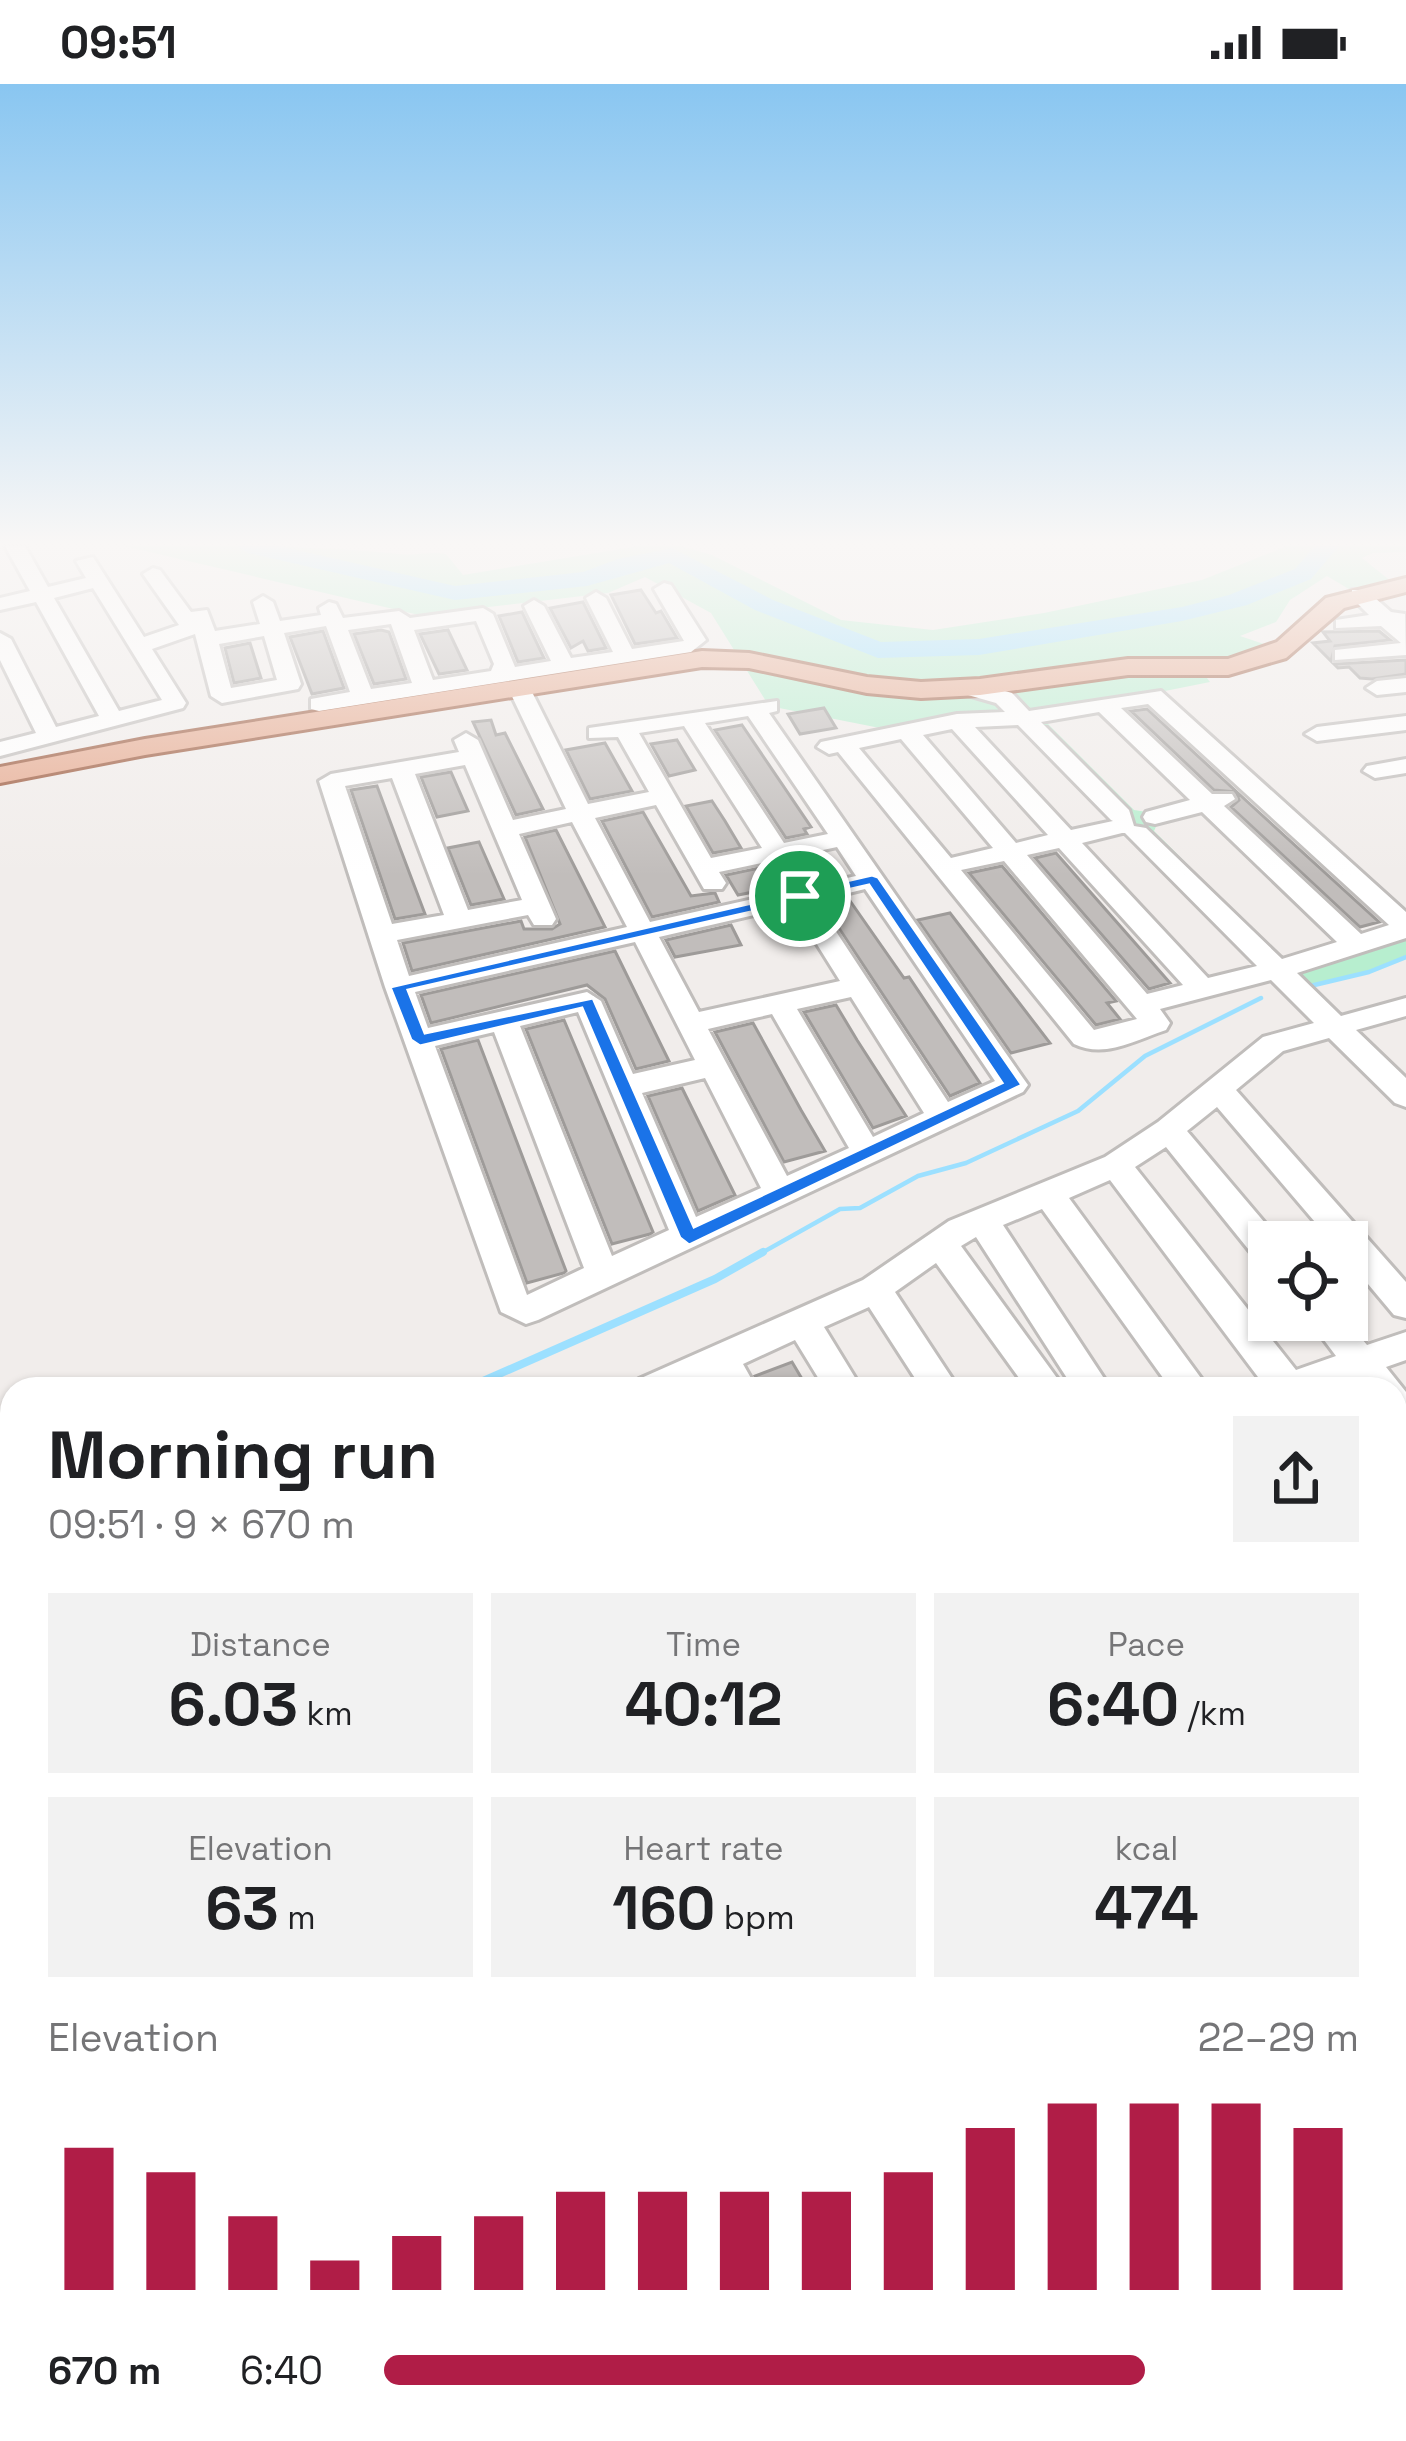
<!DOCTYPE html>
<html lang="en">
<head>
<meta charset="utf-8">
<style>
	:root { --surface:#fff; --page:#f2f2f2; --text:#202124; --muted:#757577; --accent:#b01d47 }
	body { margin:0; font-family:"Space Grotesk",sans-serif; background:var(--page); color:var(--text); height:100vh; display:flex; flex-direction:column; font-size:45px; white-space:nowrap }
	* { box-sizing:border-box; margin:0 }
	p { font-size:39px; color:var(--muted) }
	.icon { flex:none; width:66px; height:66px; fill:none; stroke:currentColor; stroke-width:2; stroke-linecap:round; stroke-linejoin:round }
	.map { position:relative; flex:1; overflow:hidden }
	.drawer { position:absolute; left:0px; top:1293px; width:1407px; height:1065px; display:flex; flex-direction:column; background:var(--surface); border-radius:36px 36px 0 0; box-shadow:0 3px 9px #0004 }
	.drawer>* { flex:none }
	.tools { position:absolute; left:1248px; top:1137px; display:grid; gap:24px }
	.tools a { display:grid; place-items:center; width:120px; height:120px; border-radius:0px; background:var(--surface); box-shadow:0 3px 9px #0004; font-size:60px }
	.pin { position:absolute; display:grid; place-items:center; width:102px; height:102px; color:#fff; margin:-51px; border:6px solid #fff; border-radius:50%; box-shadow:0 3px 12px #0007 }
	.round { display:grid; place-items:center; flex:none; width:126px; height:126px; border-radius:0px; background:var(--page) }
	.headline { display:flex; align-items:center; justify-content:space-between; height:204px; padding:0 48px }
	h1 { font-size:66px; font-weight:700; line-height:90px }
	.metrics { display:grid; grid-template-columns:repeat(3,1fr); gap:18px; height:204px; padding:12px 48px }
	.metrics div { display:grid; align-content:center; border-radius:0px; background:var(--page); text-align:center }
	.metrics b { font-size:60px; font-weight:700 }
	.metrics small { font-size:33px; font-weight:400 }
	.metrics p { font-size:33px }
	.chart { height:336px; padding:24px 48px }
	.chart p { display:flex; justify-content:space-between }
	.chart svg { width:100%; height:216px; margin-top:12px; stroke:var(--accent); stroke-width:6 }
	ul { padding:0 48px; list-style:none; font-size:39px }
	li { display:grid; grid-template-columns:192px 144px 1fr; align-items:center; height:90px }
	li i { height:30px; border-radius:15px; background:var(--accent) }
	.status { display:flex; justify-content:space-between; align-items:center; height:84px; padding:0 60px; background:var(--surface); direction:ltr }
	.status svg { height:33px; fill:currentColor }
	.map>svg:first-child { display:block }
	.green { fill:#b7eecf }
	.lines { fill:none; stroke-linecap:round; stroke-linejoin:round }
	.stream-far1 { stroke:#9ce0ff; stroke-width:4.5 }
	.stream { stroke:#9ce0ff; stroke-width:8 }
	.river { fill:#9ce0ff; fill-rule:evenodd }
	.building { fill:#c1bdbb; stroke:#9e9b99; stroke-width:3 }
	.minor-casing { stroke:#c0bdbb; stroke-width:6 }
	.major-casing { stroke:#9d5c40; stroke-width:6 }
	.minor { fill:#fff; fill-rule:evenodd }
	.major { fill:#e6ab91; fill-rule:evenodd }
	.route { fill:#1a73e8; stroke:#fff; stroke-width:3; fill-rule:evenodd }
</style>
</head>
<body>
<div class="status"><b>09:51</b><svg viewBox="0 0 49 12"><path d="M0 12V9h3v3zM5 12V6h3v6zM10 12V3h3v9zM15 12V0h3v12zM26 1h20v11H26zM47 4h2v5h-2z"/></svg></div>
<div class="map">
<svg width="1406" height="2357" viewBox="0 0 1406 2357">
	<rect width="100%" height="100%" fill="#f1edeb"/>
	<path class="green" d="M124 462C216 462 308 460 399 470 415 472 430 467 446 470L463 491 639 462H681L712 471 841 536 933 546 1044 529 1202 496 1287 462H1406V468L1373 469 1362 474 1397 502 1406 501V509L1364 514 1327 492 1290 516 1276 538 1240 552 1282 566 1200 585 1210 598 1040 632 1134 726 1147 728 1158 738 1154 747 1290 882 1274 886 1026 634 890 646 769 622 711 529 645 493 608 509 419 531Z
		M1406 845V873L1369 888 1285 908 1273 894Z"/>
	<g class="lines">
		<path class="stream-far1" d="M1306 903 1369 888 1406 873
			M758 1171 840 1125 860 1124 918 1092 966 1079 1078 1027 1145 972 1261 914"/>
		<path class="stream" d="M465 1305 715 1195 763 1168
			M0 1519 12 1513"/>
		<path class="river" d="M236 462H279L455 502 583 488 618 475 672 464 773 516 881 558 979 555 1182 523 1229 511 1295 485 1315 462H1339L1311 495 1247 521 1182 537 979 571 878 574 755 526 669 479 587 502 455 516 248 469Z"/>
	</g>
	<path class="building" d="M641 506 656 529 661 527 677 554 635 560 611 511Z
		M583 518 606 564 588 567 583 557 571 564 550 524Z
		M522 528 544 574 518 578 499 532Z
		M381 546 389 548 406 595 374 600 354 550Z
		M448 546 467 586 439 590 420 550Z
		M323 547 344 604 312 610 290 553Z
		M1379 547 1390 556 1335 562 1331 577 1313 559 1330 557 1323 548Z
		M250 559 261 594 234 599 225 564Z
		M1406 576V590L1372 595 1360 594 1349 583 1338 584 1334 580Z
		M824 624 836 644 800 650 788 630Z
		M1147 625 1252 722 1379 838 1360 843 1231 723 1239 716 1236 708 1214 706 1131 627Z
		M491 636 496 651 505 649 543 725 516 731 473 638Z
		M742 641 811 743 804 745 807 750 786 754 715 646Z
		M677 656 695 686 669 692 651 660Z
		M605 659 632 707 590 715 566 666Z
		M451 688 468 727 437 733 421 693Z
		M377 702 400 764 425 830 395 835 351 706Z
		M712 717 725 737 741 764 713 769 686 722Z
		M643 728 691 812 715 809 719 818 652 833 602 737Z
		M556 746 605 843 412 887 403 859 521 837 524 845H552L560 840 525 753Z
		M479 758 504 815 471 821 448 764Z
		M1056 769 1143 868 1170 899 1149 905 1035 774Z
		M822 771 834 792 738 811 726 791Z
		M1002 782 1116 917 1107 919 1120 935 1096 941 969 789Z
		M848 814 904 894 909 893 980 999 950 1012 823 820Z
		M950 829 1050 959 1011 969 918 836Z
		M731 841 741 861 675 873 666 856Z
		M615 867 669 977 636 985 605 915 587 901 431 939 421 911Z
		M836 921 857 956 906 1032 873 1044 804 928Z
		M564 936 653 1148 650 1150 612 1160 526 945Z
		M753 939 801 1026 825 1067 784 1078 715 948Z
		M478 956 566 1187 564 1189 527 1199 441 965Z
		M682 1004 735 1111 698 1127 648 1012Z
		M792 1278 808 1305H761L755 1292Z"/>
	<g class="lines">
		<g class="minor-casing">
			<path id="minor" d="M5 462H25L48 503 86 494 76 477 93 473 144 553 179 541 143 490 153 484 160 486 191 528 207 526 215 547 260 540 253 518 263 512 273 518 280 537 321 531 319 524 329 518 336 520 343 534 399 527 410 534 483 524 493 530 515 583 551 577 524 522 534 516 544 522 571 574 613 568 586 514 596 508 606 514 632 565 684 557 654 505 664 499 671 501 706 556 691 568 319 627 311 625V615L350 608 326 542 284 549 301 600 298 605 222 619 211 612 195 550 152 565 186 619 183 624 0 672V658L36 649 0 576V549L11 555 56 643 99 632 36 518 0 526V514L30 507ZM93 504 162 616 119 627 54 514ZM476 537 494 580 491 587 433 596 414 546ZM391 540 412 599 371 605 348 546ZM264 552 277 596 231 604 219 560Z
				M1352 506H1366L1391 528 1405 530 1406 571 1335 576V566L1401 559 1381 542 1336 544V536L1369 531 1352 514Z
				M1406 594V608L1377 611 1366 604 1377 597Z
				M519 597 530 604 588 720 649 708 618 653 589 654V644L777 617V627L769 629 1023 994 1028 1001 1023 1008 538 1236 526 1240 501 1228 385 903 319 697 331 690 459 668 454 656 466 649 478 656 513 736 566 725 508 604ZM748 632 828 750 784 759 705 639ZM684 642 762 764 711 774 639 649ZM465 681 522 816 468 826 415 690ZM392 694 444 831 392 840 345 702ZM656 721 704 805H722L726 799 719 788 837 763 856 792 650 838 595 734ZM572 738 627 843 409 892 397 856 528 831 534 841H552L556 835 519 750ZM865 805 995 997 948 1018 816 817ZM793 822 840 897 699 928 659 853ZM635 858 695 976 633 990 601 917 587 908 428 944 415 908ZM851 913 924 1029 873 1053 797 925ZM578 928 669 1146 612 1172 520 942ZM772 930 849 1064 787 1092 708 945ZM494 948 584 1184 527 1211 435 962ZM705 994 761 1104 696 1133 642 1009Z
				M976 599 1012 609 1029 627 1161 607 1406 828V854L1297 889 1341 932 1406 914V932L1356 946 1406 994V1023L1395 1019 1329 954 1283 967 1236 1006 1406 1198V1234L1394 1231 1347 1175V1158H1332L1217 1023 1187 1047 1281 1158H1269V1180L1257 1176 1166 1063 1135 1083 1296 1286 1336 1272 1309 1236H1346L1367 1261 1406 1248V1276L1386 1283 1406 1308V1348L1395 1344V1305H1362L1354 1295 1326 1305H1267L1110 1096 1069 1114 1209 1305H1171L1042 1125 1003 1141 1111 1305H1074L976 1153 961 1162 1065 1305H1027L936 1179 895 1208 959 1305H922L869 1223 824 1243 862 1305H825L795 1256 743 1280 757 1305H721L714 1293 687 1305H634L639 1295 863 1196 949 1137 1105 1073 1158 1038 1263 953 1314 939 1271 896 1160 925 1170 939 1166 946C1135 956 1105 975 1074 960L838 668 829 670 817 663 821 658 957 630 1005 628 996 619 968 611V601ZM1148 620 1389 841 1361 850 1224 722 1235 715 1232 710H1212L1121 624ZM1099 628 1190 716 1146 728 1143 733 1146 738 1155 740 1202 728 1337 858 1282 875 1146 744 1134 742 1129 726 1041 638ZM1018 641 1111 736 1113 737 1071 746 975 643ZM952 645 1048 751 1016 759 923 651ZM901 655 993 764 951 774 859 664ZM1122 749H1125L1257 882 1208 894 1082 759ZM1059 764 1183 901 1147 910 1027 771ZM1004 777 1137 935 1094 946 961 786Z
				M1406 632V646L1317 657 1305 650 1317 643Z
				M1406 675V689L1375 694 1363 687 1367 682Z
				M1395 1426 1406 1430V1474L1395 1470Z
				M1395 1568 1406 1572 1405 1621 1395 1617Z
				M12 1601V1642L0 1647V1606Z
				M1406 1711V1755L1395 1760V1716Z
				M1395 1761 1406 1765V1820L1395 1816Z
				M0 1768 12 1773V1897L0 1892Z
				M1395 1968 1406 1972V2033L1395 2029Z
				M1406 2061V2115L1395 2119V2066Z
				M1406 2274V2331L1395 2335V2279Z
				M42 2346H96L98 2357H42Z
				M110 2346H183L179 2357H105Z
				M859 2346H913L918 2357H862Z
				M985 2346H1049L1045 2357H980Z
				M1159 2346H1215L1220 2357H1163Z
				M1316 2346H1372L1377 2357H1320Z"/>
		</g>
		<g class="major-casing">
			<path id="major" d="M1406 494V508L1344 524 1286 574 1228 591H1128L980 611 921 614 867 609 749 584 702 583 145 671 0 699V683L145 655 702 567 749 569 867 593 921 598 980 595 1128 575H1228L1277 558 1326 514Z"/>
		</g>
		<use href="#minor" class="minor"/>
		<use href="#major" class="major"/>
	</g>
	<linearGradient id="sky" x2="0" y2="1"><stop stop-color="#89c6f1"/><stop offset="0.58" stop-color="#f9f7f6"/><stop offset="1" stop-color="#f9f7f6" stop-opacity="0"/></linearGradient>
	<rect width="1406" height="792" fill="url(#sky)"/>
	<path class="route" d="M872 791 878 793 1022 1001 689 1161 680 1154 582 924 420 962 411 956 390 903ZM869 801 1002 999 694 1143 593 914 425 949 408 906Z"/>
</svg>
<div class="tools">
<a><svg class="icon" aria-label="locate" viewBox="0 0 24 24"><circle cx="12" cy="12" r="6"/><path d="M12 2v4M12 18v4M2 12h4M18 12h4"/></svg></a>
</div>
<div class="pin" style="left:800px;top:812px;background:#1e9e55"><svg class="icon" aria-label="arrive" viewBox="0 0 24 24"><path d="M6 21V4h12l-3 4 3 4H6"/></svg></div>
<section class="drawer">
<div class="headline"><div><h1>Morning run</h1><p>09:51 · 9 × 670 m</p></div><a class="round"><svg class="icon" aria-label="share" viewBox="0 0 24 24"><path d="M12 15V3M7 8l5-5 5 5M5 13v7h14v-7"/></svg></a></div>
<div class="metrics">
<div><p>Distance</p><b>6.03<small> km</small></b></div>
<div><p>Time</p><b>40:12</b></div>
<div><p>Pace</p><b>6:40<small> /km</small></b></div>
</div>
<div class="metrics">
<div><p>Elevation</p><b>63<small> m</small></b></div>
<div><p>Heart rate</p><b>160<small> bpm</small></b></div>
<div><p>kcal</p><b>474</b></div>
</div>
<div class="chart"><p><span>Elevation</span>22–29 m</p>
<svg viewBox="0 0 160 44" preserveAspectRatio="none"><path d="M5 44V15M15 44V20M25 44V29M35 44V38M45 44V33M55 44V29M65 44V24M75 44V24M85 44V24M95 44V24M105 44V20M115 44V11M125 44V6M135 44V6M145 44V6M155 44V11"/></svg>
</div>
<ul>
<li><b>670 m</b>6:40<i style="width:78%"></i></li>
</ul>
</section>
</div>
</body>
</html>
